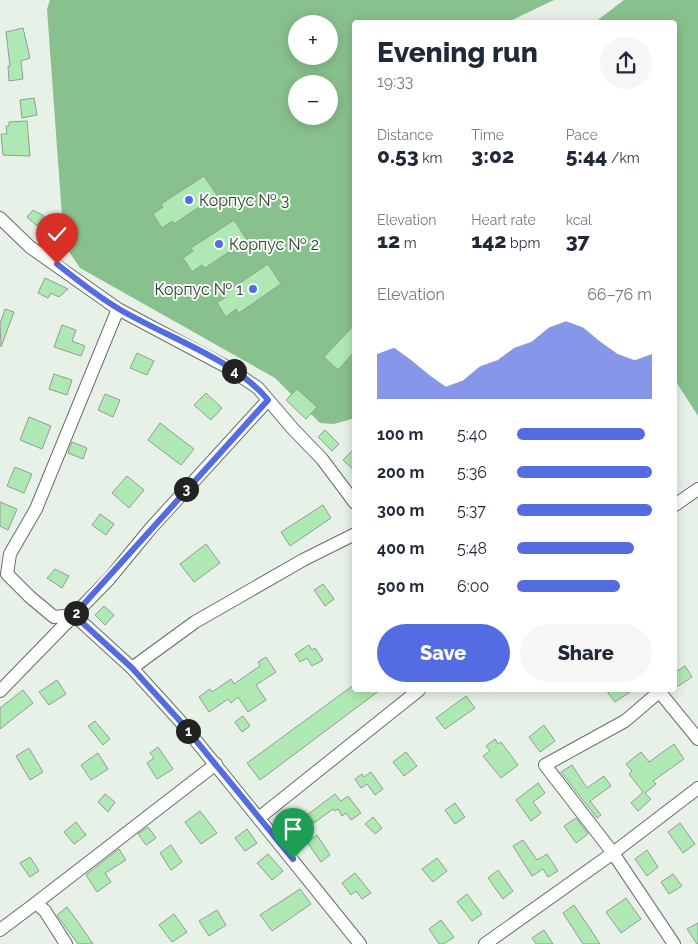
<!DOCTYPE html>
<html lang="en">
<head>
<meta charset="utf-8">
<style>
	:root { --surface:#fff; --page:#f6f6f7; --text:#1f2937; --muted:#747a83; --accent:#546ce2 }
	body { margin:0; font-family:Raleway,sans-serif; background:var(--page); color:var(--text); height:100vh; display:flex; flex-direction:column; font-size:19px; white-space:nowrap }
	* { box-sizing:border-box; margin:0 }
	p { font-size:16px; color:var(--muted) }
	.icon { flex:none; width:28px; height:28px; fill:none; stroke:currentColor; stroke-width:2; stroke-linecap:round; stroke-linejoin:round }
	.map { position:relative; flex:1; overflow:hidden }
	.drawer { position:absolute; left:352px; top:20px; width:325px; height:672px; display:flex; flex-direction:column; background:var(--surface); border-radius:5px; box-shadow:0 2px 12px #0003 }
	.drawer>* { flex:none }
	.buttons { position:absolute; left:288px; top:15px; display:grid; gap:10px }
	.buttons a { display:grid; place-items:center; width:50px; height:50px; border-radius:50%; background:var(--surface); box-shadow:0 2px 12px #0003; font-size:25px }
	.pin { position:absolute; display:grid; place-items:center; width:42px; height:42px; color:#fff; margin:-51px -21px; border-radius:50% 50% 50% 0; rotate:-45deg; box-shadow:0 0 5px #0007 }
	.pin .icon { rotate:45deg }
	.km { position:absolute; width:25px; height:25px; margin:-12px; border-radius:50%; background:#222; color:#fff; font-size:14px; line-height:25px; text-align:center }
	.round { display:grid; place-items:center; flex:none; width:52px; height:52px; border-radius:26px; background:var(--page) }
	.overview { display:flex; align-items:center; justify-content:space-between; height:85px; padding:0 25px }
	h1 { font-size:28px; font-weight:800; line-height:38px }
	.figures { display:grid; grid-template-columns:repeat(3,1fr); gap:8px; height:85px; padding:5px 25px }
	.figures div { display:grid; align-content:center }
	.figures b { font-size:21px; font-weight:800 }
	.figures small { font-size:14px; font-weight:400 }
	.figures p { font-size:14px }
	.chart { height:140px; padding:10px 25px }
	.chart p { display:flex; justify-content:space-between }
	.chart svg { width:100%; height:90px; margin-top:5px; fill:var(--accent); opacity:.7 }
	.action { display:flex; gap:10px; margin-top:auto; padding:10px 25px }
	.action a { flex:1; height:58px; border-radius:30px; background:var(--accent); color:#fff; font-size:20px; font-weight:800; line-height:58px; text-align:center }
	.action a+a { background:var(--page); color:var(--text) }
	ul { padding:0 25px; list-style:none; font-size:16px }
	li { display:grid; grid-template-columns:80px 60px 1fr; align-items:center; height:38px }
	li i { height:12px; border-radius:6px; background:var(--accent) }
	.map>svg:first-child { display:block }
	.forest { fill:#89c18e; fill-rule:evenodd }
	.building { fill:#aee8b3; stroke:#949c94 }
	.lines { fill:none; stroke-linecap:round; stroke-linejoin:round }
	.minor-casing { stroke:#676f68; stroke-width:14 }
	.minor { stroke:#fff; stroke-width:12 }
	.route-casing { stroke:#fff; stroke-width:10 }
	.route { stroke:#546ce2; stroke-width:6 }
	.poi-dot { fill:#546ce2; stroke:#f5fef5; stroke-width:2 }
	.labels { text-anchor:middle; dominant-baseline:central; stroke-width:4; stroke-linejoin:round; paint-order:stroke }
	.poi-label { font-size:16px; fill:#383c39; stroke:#f5fef5; text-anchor:start }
</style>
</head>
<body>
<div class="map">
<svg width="698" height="944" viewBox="0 0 698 944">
	<rect width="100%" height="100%" fill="#e8f1e8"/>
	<path class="forest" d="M50 0H554L508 22H355V418L334 424 320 423 275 378 80 268 64 244 47 9ZM296 24H329V56H296ZM296 84H329V116H296Z
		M624 0H698V416L675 380V22H595Z"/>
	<path class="building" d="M23 28 30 58 21 61 23 79 9 81 8 66H10L6 32Z
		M34 98 37 115 22 118 20 100Z
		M27 121 30 156 3 155 1 134H7L6 126H9V122Z
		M204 176 217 195 174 224 172 221 162 228 153 214 163 207 161 204Z
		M33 210 44 216 37 226 27 217Z
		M234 220 247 240 205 268 202 265 192 272 183 258 193 251 191 248Z
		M268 264 281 284 239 313 236 309 226 317 217 303 227 296 225 293Z
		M45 278 68 289 59 297 51 293 48 298 38 293Z
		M5 309 14 312 1 347 0 324Z
		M355 324V351L338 370 324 357Z
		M62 325 76 330 72 341 85 346 81 356 54 347Z
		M137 353 154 361 147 375 130 368Z
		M54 374 72 380 67 395 49 389Z
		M297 389 317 407 306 419 286 400Z
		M206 393 222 408 211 420 194 405Z
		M105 394 120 400 113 417 98 410Z
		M29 417 51 426 42 449 20 440Z
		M160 423 194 449 181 465 148 440Z
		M325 430 339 444 332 451 318 437Z
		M72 442 87 448 83 459 68 453Z
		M355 448V471L343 460Z
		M15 467 32 474 24 493 7 486Z
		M127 476 144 490 129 508 112 493Z
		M0 502 17 509 8 530 0 526Z
		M323 505 331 518 290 546 281 532Z
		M100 514 114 524 106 535 92 525Z
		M206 544 220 563 194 582 180 564Z
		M55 569 69 576 62 588 47 578Z
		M323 584 334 599 325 606 314 590Z
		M104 606 114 615 105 625 95 615Z
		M309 645 312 650 315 648 323 660 312 666 307 658 300 662 295 654Z
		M266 657 276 672 256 685 266 700 248 712 238 697 231 703 228 699 209 712 199 697 210 689 212 692 231 679 234 684 260 666 258 662Z
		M685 666 692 677 675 688V672Z
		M57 680 66 694 49 705 39 692Z
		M355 684V690H380L260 780 247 763Z
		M23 690 33 703 0 729V708Z
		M606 690H633L615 702Z
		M466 696 475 708 445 729 436 718Z
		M243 716 250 726 242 732 235 722Z
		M95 721 110 739 103 745 88 726Z
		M544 725 555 741 540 752 529 737Z
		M495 739 498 744 501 742 518 765 501 778 483 756 490 751 486 746Z
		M674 744 684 759 653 781 656 784 645 793 651 799 638 811 631 803 643 792 629 774 632 771 626 764 641 752 649 762Z
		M158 747 173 769 157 779 147 763 154 758 150 753Z
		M29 748 43 772 30 780 16 756Z
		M406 752 417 766 404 776 393 762Z
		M98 753 108 769 91 780 81 765Z
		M572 765 587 788 604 776 611 786 590 801 601 815 597 818 561 772Z
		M371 772 383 789 375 795 367 784 361 788 355 779 362 774 364 777Z
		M538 783 545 793 533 802 541 813 531 821 516 800Z
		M105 794 115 802 108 812 98 802Z
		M335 794 341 801 348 796 361 813 351 820 346 813 342 816 338 809 335 811 333 809 314 823 307 815Z
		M455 803 465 817 455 824 445 810Z
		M200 811 217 833 201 844 185 822Z
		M373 817 382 828 375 834 365 824Z
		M576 818 588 834 576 843 564 826Z
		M76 822 86 835 74 844 64 832Z
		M680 823 695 844 683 853 668 832Z
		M148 827 156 838 146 845 138 834Z
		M247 829 257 843 245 851 235 838Z
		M317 835 330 855 321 862 307 842Z
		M523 840 537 860 547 854 558 871 548 877 543 869 532 876 513 846Z
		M171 845 182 862 171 870 160 853Z
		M119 849 126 860 105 873 111 882 97 892 86 875Z
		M647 850 658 867 647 876 635 859Z
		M268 854 283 871 272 880 257 863Z
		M30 857 39 871 30 877 20 863Z
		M437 858 447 871 433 882 422 869Z
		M498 870 513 891 503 899 488 878Z
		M355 873 371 893 362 899 356 891 351 895 342 883Z
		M673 874 682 886 669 894 661 882Z
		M300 889 311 904 272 931 260 915Z
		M467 894 482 914 472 921 457 902Z
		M626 898 641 919 621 933 606 912Z
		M574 905 591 930 600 944H583L563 913Z
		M67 907 78 922 93 944H78L64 925 57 915Z
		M217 910 226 925 209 936 199 921Z
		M174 914 187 932 172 942 159 925Z
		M441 920 454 937 444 944H439L429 929Z
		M698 923V944H697L687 929Z
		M544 930 553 944H536L532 938Z"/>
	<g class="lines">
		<g class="minor-casing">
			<path id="minor" d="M0 218 30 247 118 309 227 367 258 388 293 429 322 459 355 503
				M118 309 36 509 10 554 7 574 30 597 54 617 74 615 132 668 180 721 360 944
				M675 505 698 489
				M132 668 195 622 303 560 355 534
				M658 690 698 739
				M0 691 109 579 151 528 268 400
				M659 692 625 721 545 765 613 853 674 944
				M260 817 419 690
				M36 903 216 764
				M0 930 36 903 45 911 66 944
				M485 944 613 853 698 788"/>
		</g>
		<use href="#minor" class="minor"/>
	</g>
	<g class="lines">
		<g class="route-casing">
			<path id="route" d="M57 264C77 280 97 296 119 309 164 336 236 360 268 400L74 615 132 668 180 721 293 859"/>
		</g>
		<use href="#route" class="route"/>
	</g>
	<g class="poi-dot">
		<circle cx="189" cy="200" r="5"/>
		<circle cx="219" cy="244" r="5"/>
		<circle cx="253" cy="289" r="5"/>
	</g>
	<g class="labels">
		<g class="poi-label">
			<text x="199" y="200">Корпус № 3</text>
			<text x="229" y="244">Корпус № 2</text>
			<text x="243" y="289" text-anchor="end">Корпус № 1</text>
		</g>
	</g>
</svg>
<div class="buttons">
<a>+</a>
<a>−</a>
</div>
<div class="pin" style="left:293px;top:859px;background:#1e9e55"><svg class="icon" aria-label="arrive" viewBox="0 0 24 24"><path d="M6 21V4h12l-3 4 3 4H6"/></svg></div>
<div class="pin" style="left:57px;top:264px;background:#d93025"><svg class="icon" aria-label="check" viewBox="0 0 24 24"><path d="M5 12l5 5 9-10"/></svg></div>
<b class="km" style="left:188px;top:731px">1</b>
<b class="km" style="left:76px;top:613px">2</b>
<b class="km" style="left:186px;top:489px">3</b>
<b class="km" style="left:234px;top:371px">4</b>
<section class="drawer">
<div class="overview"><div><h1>Evening run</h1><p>19:33</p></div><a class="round"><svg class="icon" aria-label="share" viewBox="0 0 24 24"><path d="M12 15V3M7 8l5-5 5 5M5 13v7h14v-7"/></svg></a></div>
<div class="figures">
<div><p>Distance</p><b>0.53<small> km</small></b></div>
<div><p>Time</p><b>3:02</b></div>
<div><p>Pace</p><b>5:44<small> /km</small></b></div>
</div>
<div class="figures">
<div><p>Elevation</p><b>12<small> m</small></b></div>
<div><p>Heart rate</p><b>142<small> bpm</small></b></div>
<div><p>kcal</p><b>37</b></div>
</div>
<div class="chart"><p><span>Elevation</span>66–76 m</p>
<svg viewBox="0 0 160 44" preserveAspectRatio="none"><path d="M0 44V22L10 19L20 25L30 32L40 38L50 35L60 28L70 25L80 19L90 16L100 9L110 6L120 9L130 16L140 22L150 25L160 22V44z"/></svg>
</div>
<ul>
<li><b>100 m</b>5:40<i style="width:95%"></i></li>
<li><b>200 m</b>5:36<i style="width:100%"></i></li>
<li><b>300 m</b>5:37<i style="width:100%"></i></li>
<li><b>400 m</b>5:48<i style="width:87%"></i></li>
<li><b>500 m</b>6:00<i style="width:76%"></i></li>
</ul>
<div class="action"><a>Save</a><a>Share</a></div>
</section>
</div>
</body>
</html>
